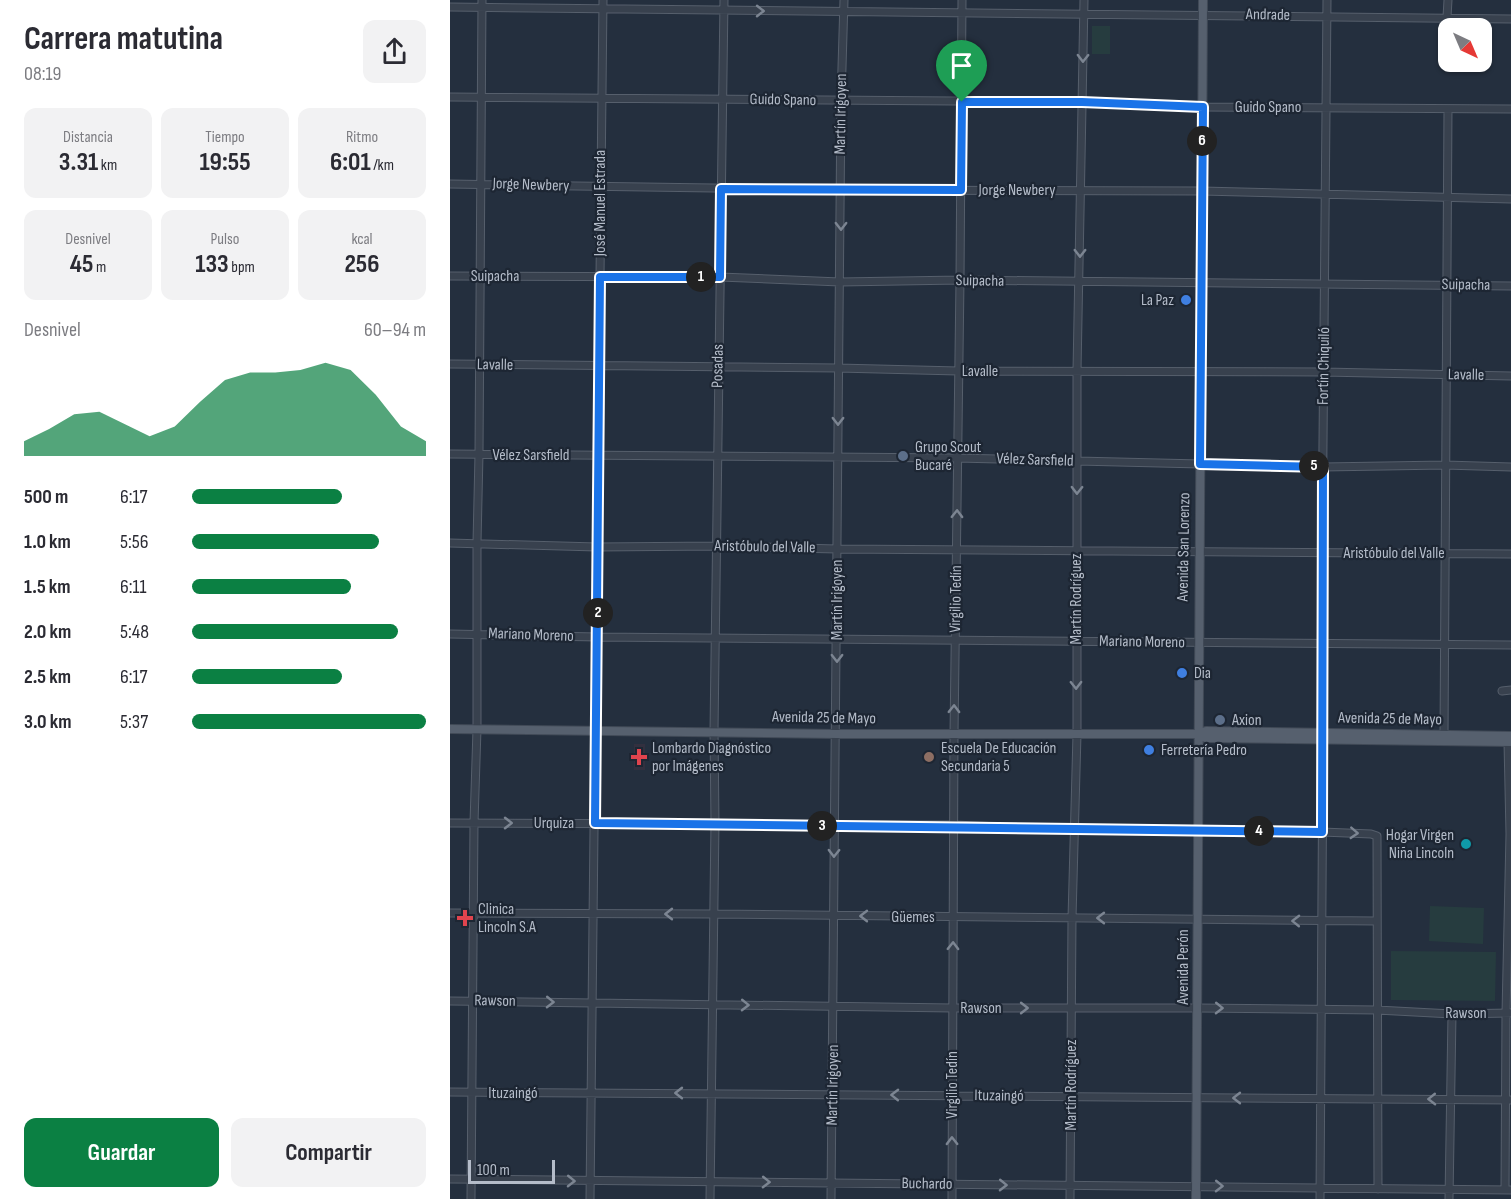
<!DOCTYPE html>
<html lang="es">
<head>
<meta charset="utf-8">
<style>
	:root { --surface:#fff; --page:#f2f2f3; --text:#2b2b33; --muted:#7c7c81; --accent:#0b8043 }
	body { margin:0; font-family:"Sofia Sans Condensed",sans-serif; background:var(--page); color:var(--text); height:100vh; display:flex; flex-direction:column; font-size:22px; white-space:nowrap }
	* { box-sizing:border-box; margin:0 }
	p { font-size:20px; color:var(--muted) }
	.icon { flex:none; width:33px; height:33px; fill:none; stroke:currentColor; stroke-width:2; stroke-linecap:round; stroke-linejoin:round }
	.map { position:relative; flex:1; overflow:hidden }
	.side { display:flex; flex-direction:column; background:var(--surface); width:450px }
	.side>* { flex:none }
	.needle { width:39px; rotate:136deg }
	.buttons { position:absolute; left:988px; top:18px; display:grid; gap:12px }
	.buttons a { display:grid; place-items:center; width:54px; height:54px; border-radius:12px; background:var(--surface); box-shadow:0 2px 4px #0004; font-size:30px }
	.scale { position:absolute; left:18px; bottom:15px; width:87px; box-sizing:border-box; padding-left:6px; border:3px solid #b4bcc9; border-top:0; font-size:16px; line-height:21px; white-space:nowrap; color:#b4bcc9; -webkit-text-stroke:4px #1d2633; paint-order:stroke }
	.pin { position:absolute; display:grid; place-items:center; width:51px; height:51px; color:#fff; margin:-62px -26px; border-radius:50% 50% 50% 0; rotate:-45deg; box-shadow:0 0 6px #0007 }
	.pin .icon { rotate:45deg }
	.km { position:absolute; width:30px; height:30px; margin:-15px; border-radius:50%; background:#222; color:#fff; font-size:16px; line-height:30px; text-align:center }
	.round { display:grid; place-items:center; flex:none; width:63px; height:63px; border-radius:12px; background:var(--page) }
	.headline { display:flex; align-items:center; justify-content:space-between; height:102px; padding:0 24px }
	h1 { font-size:33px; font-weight:700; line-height:45px }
	.figures { display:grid; grid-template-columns:repeat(3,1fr); gap:9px; height:102px; padding:6px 24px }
	.figures div { display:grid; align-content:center; border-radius:12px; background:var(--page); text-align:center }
	.figures b { font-size:26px; font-weight:700 }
	.figures small { font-size:16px; font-weight:400 }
	.figures p { font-size:16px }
	.chart { height:168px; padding:12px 24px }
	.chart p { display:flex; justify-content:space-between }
	.chart svg { width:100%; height:108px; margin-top:6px; fill:var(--accent); opacity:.7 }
	.primary-button { display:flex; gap:12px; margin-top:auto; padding:12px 24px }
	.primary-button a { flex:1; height:69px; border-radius:12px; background:var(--accent); color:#fff; font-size:24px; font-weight:700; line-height:69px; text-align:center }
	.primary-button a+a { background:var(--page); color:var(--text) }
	ul { padding:0 24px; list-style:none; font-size:20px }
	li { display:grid; grid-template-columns:96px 72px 1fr; align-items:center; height:45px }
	li i { height:15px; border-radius:8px; background:var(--accent) }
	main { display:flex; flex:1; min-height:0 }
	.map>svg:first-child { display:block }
	.medical { fill:#32303f }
	.green { fill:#263c3f }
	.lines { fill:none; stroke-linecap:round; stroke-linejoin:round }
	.minor-casing { stroke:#565f6c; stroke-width:9 }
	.major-casing { stroke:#414a57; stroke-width:10 }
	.minor { stroke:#38414e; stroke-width:7 }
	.major { stroke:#56606e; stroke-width:8 }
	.oneway { stroke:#7c8592 }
	.route-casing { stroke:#fff; stroke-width:12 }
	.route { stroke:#1a73e8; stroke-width:8 }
	.shop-dot { fill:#3f7fe0; stroke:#1d2633; stroke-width:2 }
	.service-dot { fill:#5c6f8a; stroke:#1d2633; stroke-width:2 }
	.health-dot { fill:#e0444e; stroke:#1d2633; stroke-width:2 }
	.education-dot { fill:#8d6e63; stroke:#1d2633; stroke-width:2 }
	.culture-dot { fill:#0f9aa8; stroke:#1d2633; stroke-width:2 }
	.labels { text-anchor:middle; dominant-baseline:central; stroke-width:4.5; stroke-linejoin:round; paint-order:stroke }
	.street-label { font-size:16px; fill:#b4bcc9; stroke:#1d2633 }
	.poi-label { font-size:16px; fill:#b4bcc9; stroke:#1d2633; text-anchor:start }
</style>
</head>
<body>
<main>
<section class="side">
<div class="headline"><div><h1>Carrera matutina</h1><p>08:19</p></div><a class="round"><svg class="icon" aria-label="share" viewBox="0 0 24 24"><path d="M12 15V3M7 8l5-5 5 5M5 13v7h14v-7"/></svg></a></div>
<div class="figures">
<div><p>Distancia</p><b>3.31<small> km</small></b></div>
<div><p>Tiempo</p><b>19:55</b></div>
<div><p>Ritmo</p><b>6:01<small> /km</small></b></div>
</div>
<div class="figures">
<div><p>Desnivel</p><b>45<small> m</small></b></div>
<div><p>Pulso</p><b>133<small> bpm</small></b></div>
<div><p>kcal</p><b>256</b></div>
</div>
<div class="chart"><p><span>Desnivel</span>60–94 m</p>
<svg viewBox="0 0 160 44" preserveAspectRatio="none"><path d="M0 44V38L10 33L20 27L30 26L40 31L50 36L60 32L70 22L80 13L90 10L100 10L110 9L120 6L130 9L140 19L150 32L160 38V44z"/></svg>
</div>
<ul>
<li><b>500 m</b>6:17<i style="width:64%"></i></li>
<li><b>1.0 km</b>5:56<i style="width:80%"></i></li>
<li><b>1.5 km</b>6:11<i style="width:68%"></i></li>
<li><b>2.0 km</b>5:48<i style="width:88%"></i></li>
<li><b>2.5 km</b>6:17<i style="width:64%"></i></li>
<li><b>3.0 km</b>5:37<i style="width:100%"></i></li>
</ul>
<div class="primary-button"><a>Guardar</a><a>Compartir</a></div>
</section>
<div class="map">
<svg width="1061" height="1199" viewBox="0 0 1061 1199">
	<rect width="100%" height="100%" fill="#242f3e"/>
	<path class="medical" d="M184 744H195V770H184Z"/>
	<path class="green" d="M642 26H660V54H642Z
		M980 906 1034 908 1033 944 979 941Z
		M941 951 1046 952 1045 1001 941 1000Z"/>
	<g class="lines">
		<g class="minor-casing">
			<path id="minor" d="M0 7 1061 19
				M997 17 998 0
				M0 97 632 102 753 107 1061 109
				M0 184 391 190 752 191 1061 199
				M0 276 270 277 390 282 510 280 1061 286
				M0 364 388 368 508 371 874 372 1061 376
				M0 454 507 458 873 467 995 465 1061 467
				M0 543 147 547 267 546 387 549 1061 554
				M0 634 148 637 1061 645
				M1052 691 1061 690
				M873 733 872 553 877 0
				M994 735 998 109
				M0 823 504 825 624 830 872 832 921 834 927 836 928 1189
				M0 913 264 914 926 921
				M0 1001 502 1008H748L927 1010 1002 1014 1061 1013
				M0 1092 1061 1100
				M0 1179 1061 1190
				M1055 1190 1056 1013 1060 834 1058 742
				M21 1199 24 823 27 729V543L29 454 32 0
				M140 1199 153 0
				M260 1199 265 823 264 731 274 0
				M381 1199 391 101 394 0
				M502 1199 504 734 510 280 512 0
				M620 1199 622 918 627 734V371L634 0
				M870 1199 873 739
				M999 1199 1002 1014"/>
		</g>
		<g class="major-casing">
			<path id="major" d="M0 729 387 734H747L756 731 1061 736
				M747 734 756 738 1061 742
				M746 1199 753 0"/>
		</g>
		<use href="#minor" class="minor"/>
		<use href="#major" class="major"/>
	</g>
	<defs><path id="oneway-chevron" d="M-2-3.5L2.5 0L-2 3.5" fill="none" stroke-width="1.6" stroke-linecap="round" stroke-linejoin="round" transform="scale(1.5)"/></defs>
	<g class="oneway">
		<use href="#oneway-chevron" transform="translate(310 11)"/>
		<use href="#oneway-chevron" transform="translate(633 58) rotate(91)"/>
		<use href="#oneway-chevron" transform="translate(391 226) rotate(90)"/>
		<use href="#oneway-chevron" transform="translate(630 253) rotate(90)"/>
		<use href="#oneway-chevron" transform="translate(388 421) rotate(90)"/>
		<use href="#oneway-chevron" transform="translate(627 490) rotate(91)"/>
		<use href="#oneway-chevron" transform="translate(507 514) rotate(-89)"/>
		<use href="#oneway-chevron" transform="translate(387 658) rotate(90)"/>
		<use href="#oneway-chevron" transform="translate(626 685) rotate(89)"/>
		<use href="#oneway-chevron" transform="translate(504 709) rotate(-89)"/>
		<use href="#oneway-chevron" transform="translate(58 823)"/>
		<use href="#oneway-chevron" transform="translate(904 833) rotate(3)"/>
		<use href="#oneway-chevron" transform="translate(384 853) rotate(91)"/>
		<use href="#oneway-chevron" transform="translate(219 914) rotate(180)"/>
		<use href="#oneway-chevron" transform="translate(414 916) rotate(-180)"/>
		<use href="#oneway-chevron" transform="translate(651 918) rotate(-180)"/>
		<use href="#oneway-chevron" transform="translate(846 921) rotate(-179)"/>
		<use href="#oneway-chevron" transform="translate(503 946) rotate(-89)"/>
		<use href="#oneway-chevron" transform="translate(100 1002) rotate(1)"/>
		<use href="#oneway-chevron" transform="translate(295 1005) rotate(1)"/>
		<use href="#oneway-chevron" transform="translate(574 1008)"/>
		<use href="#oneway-chevron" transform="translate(769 1008) rotate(1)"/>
		<use href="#oneway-chevron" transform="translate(229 1093) rotate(180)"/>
		<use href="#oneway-chevron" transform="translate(445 1095) rotate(-179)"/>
		<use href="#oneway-chevron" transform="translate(787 1098) rotate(180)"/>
		<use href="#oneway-chevron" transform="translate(982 1099) rotate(179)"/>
		<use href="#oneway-chevron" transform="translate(502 1141) rotate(-91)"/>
		<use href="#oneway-chevron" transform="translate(121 1181) rotate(1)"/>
		<use href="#oneway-chevron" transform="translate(316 1182) rotate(1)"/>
		<use href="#oneway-chevron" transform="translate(553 1185) rotate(1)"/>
		<use href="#oneway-chevron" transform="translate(769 1186) rotate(1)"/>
	</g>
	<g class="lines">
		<g class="route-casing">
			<path id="route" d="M512 102H632L753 107 750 464 873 467 872 832C629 829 387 824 145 823L150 277H270L271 189 511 190Z"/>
		</g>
		<use href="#route" class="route"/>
	</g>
	<g class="shop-dot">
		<circle cx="736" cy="300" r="6"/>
		<circle cx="732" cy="673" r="6"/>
		<circle cx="699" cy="750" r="6"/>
	</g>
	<g class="service-dot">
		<circle cx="453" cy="456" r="6"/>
		<circle cx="770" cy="720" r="6"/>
	</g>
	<g class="health-dot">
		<path d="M186 748h6v6h6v6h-6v6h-6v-6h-6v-6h6z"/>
		<path d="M12 909h6v6h6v6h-6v6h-6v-6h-6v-6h6z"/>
	</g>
	<circle class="education-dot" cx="479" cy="757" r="6"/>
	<circle class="culture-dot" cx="1016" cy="844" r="6"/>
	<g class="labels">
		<g class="street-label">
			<text transform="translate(818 15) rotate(1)">Andrade</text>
			<text transform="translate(333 100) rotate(1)">Guido Spano</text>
			<text x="818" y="107">Guido Spano</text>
			<text transform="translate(391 114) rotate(-89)">Martín Irigoyen</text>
			<text transform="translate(81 185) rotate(2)">Jorge Newbery</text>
			<text x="567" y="190">Jorge Newbery</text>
			<text transform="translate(150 203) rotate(-90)">José Manuel Estrada</text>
			<text x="45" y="276">Suipacha</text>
			<text transform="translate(530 281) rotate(1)">Suipacha</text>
			<text transform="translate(1016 285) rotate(1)">Suipacha</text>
			<text transform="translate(45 365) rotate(1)">Lavalle</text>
			<text transform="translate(268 366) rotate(-89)">Posadas</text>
			<text transform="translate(874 366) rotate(-89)">Fortín Chiquiló</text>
			<text x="530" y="371">Lavalle</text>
			<text transform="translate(1016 375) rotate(1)">Lavalle</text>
			<text x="81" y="455">Vélez Sarsfield</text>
			<text transform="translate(585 460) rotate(2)">Vélez Sarsfield</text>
			<text transform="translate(315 547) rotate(1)">Aristóbulo del Valle</text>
			<text transform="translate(734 547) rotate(-89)">Avenida San Lorenzo</text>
			<text x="944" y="553">Aristóbulo del Valle</text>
			<text transform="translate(506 599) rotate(-89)">Virgilio Tedín</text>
			<text transform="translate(626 599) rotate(-90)">Martín Rodríguez</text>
			<text transform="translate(387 600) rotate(-90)">Martín Irigoyen</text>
			<text transform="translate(81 635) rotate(2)">Mariano Moreno</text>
			<text transform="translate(692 642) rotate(1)">Mariano Moreno</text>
			<text transform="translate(374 718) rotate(1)">Avenida 25 de Mayo</text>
			<text transform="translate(940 719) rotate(1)">Avenida 25 de Mayo</text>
			<text x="104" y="823">Urquiza</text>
			<text x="463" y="917">Güemes</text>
			<text transform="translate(733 967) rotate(-90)">Avenida Perón</text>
			<text transform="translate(45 1001) rotate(1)">Rawson</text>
			<text x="531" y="1008">Rawson</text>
			<text x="1016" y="1013">Rawson</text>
			<text transform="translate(383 1085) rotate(-89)">Martín Irigoyen</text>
			<text transform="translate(502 1085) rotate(-90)">Virgilio Tedín</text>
			<text transform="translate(621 1085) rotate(-90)">Martín Rodríguez</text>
			<text x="63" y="1093">Ituzaingó</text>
			<text transform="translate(549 1096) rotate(1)">Ituzaingó</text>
			<text transform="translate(477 1184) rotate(1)">Buchardo</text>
		</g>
		<g class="poi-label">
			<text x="724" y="300" text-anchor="end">La Paz</text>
			<text x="465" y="447">Grupo Scout<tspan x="465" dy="18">Bucaré</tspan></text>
			<text x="744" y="673">Dia</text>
			<text x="782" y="720">Axion</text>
			<text x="202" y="748">Lombardo Diagnóstico<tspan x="202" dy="18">por Imágenes</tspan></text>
			<text x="491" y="748">Escuela De Educación<tspan x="491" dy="18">Secundaria 5</tspan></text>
			<text x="711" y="750">Ferretería Pedro</text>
			<text x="1004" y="835" text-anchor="end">Hogar Virgen<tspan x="1004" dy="18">Niña Lincoln</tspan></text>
			<text x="28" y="909">Clinica<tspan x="28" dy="18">Lincoln S.A</tspan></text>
		</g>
	</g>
</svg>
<div class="buttons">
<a><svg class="needle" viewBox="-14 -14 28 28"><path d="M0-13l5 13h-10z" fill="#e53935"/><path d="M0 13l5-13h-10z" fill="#7c7c81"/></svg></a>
</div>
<div class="scale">100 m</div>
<div class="pin" style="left:512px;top:102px;background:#1e9e55"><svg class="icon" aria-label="arrive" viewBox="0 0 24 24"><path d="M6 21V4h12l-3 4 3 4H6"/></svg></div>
<b class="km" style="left:251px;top:277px">1</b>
<b class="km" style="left:148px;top:613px">2</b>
<b class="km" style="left:372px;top:826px">3</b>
<b class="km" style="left:809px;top:831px">4</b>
<b class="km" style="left:864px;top:466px">5</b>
<b class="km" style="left:752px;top:141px">6</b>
</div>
</main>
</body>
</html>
